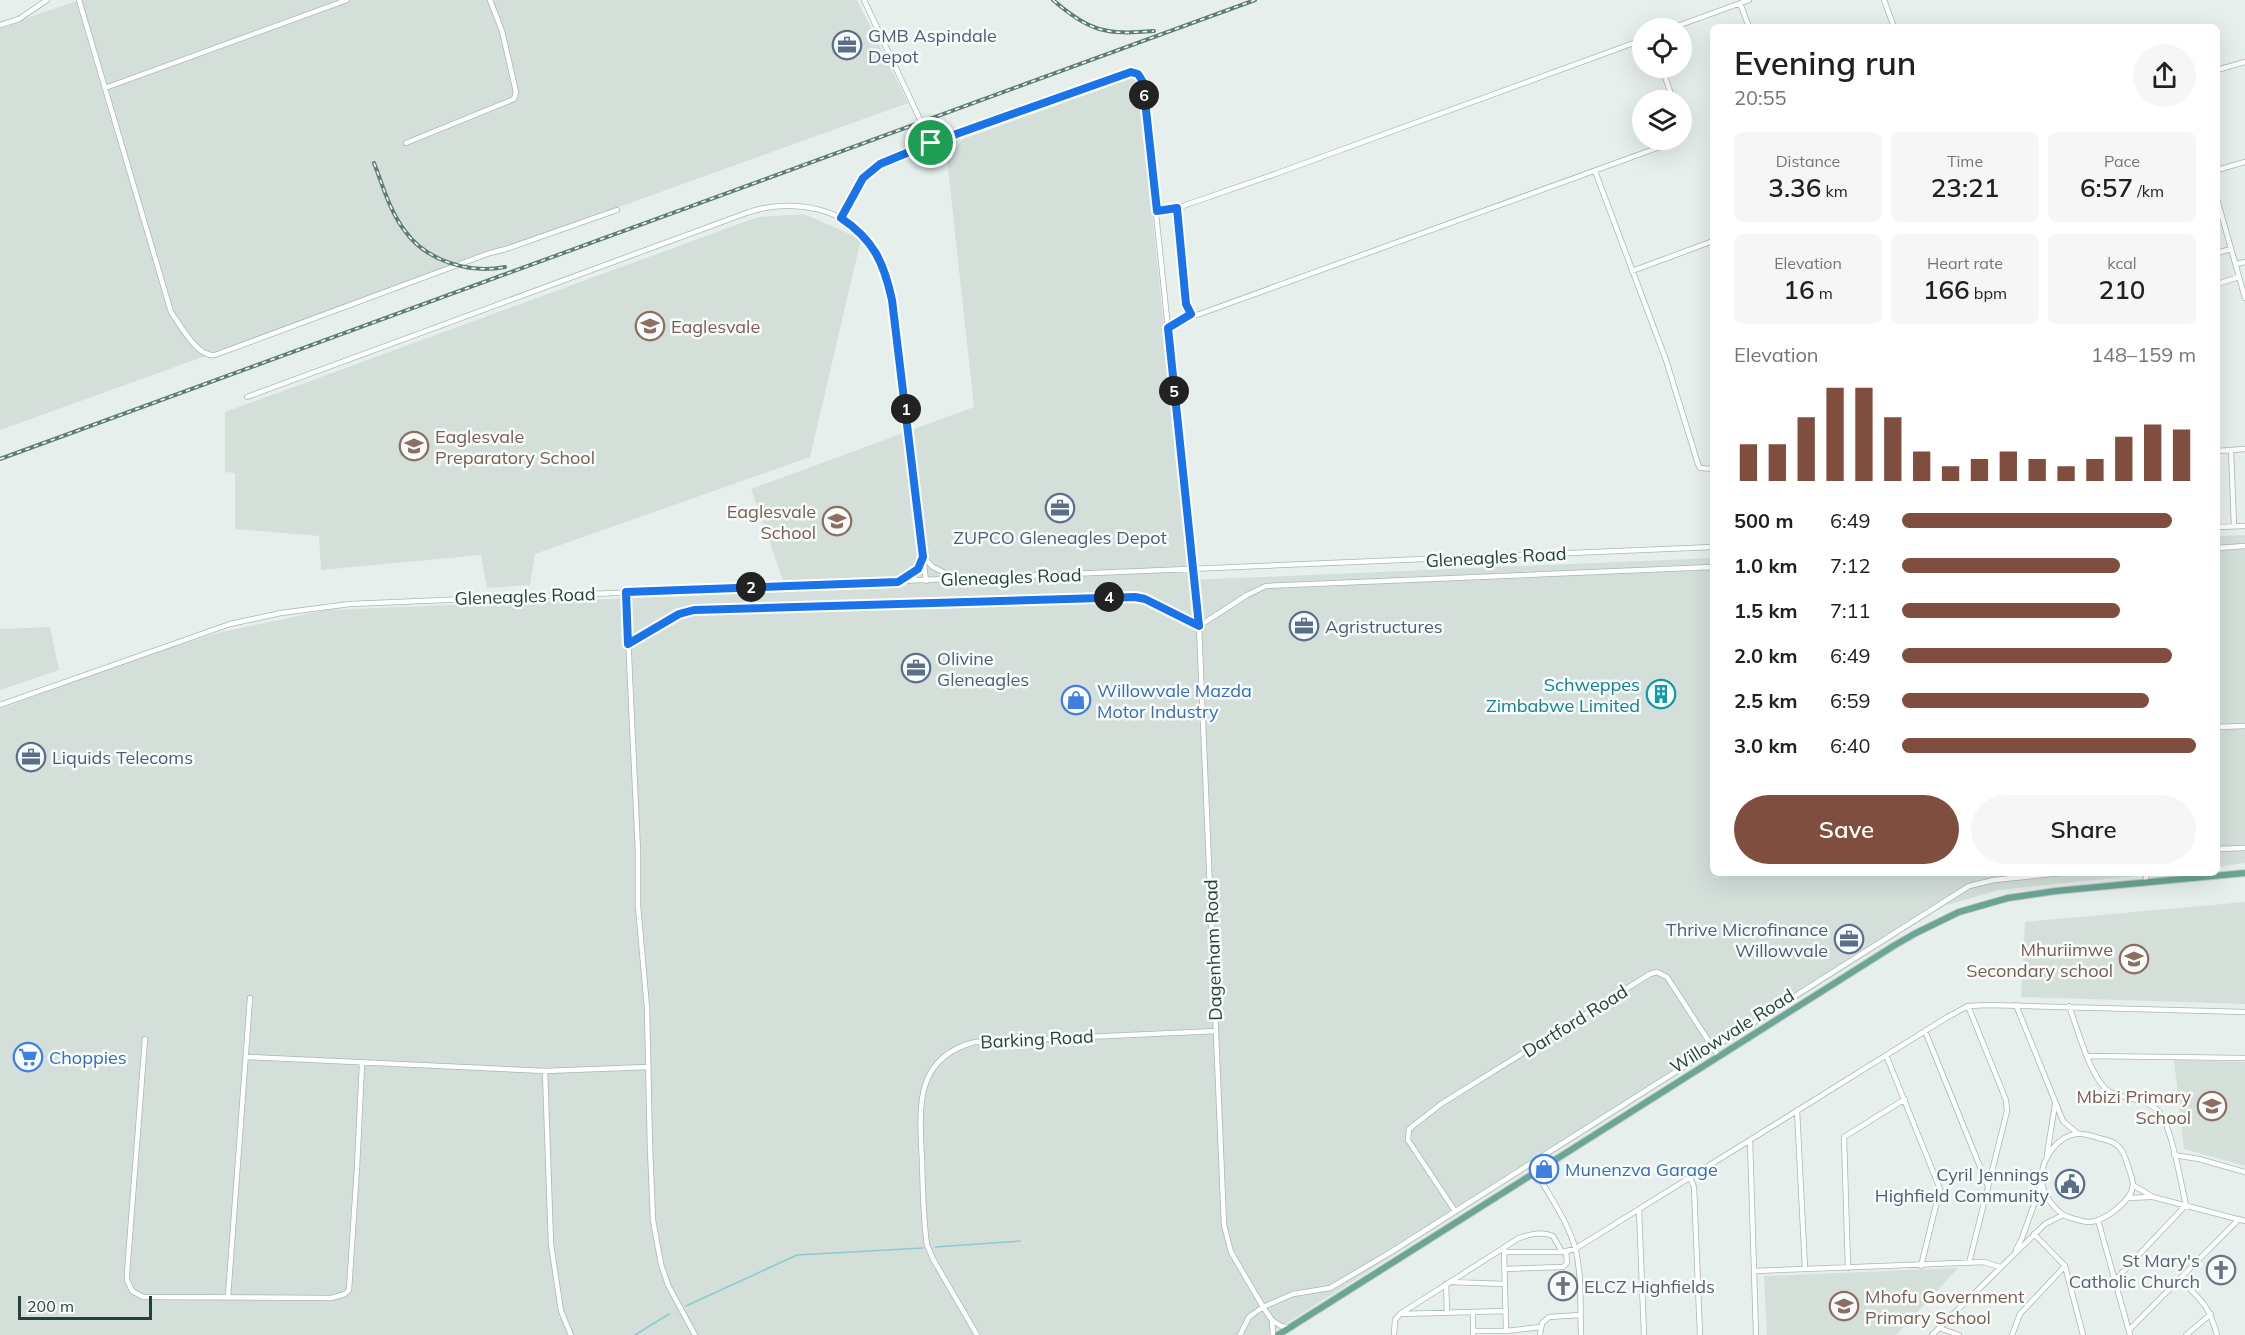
<!DOCTYPE html>
<html lang="en">
<head>
<meta charset="utf-8">
<style>
	:root { --surface:#fff; --page:#f6f6f6; --text:#202124; --muted:#757577; --accent:#7f4e3f }
	body { margin:0; font-family:Mulish,sans-serif; background:var(--page); color:var(--text); height:100vh; display:flex; flex-direction:column; font-size:22px; white-space:nowrap }
	* { box-sizing:border-box; margin:0 }
	p { font-size:20px; color:var(--muted) }
	.icon { flex:none; width:33px; height:33px; fill:none; stroke:currentColor; stroke-width:2; stroke-linecap:round; stroke-linejoin:round }
	.map { position:relative; flex:1; overflow:hidden }
	.drawer { position:absolute; left:1710px; top:24px; width:510px; height:852px; display:flex; flex-direction:column; background:var(--surface); border-radius:9px; box-shadow:0 6px 24px #0002 }
	.drawer>* { flex:none }
	.buttons { position:absolute; left:1632px; top:18px; display:grid; gap:12px }
	.buttons a { display:grid; place-items:center; width:60px; height:60px; border-radius:50%; background:var(--surface); box-shadow:0 6px 24px #0002; font-size:30px }
	.scale { position:absolute; left:18px; bottom:15px; width:134px; box-sizing:border-box; padding-left:6px; border:3px solid #24423a; border-top:0; font-size:16px; line-height:21px; white-space:nowrap; color:#24423a; -webkit-text-stroke:4px #f7fbf9; paint-order:stroke }
	.pin { position:absolute; display:grid; place-items:center; width:51px; height:51px; color:#fff; margin:-26px; border:3px solid #fff; border-radius:50%; box-shadow:0 2px 6px #0007 }
	.km { position:absolute; width:30px; height:30px; margin:-15px; border-radius:50%; background:#222; color:#fff; font-size:16px; line-height:30px; text-align:center }
	.round { display:grid; place-items:center; flex:none; width:63px; height:63px; border-radius:32px; background:var(--page) }
	.summary { display:flex; align-items:center; justify-content:space-between; height:102px; padding:0 24px }
	h1 { font-size:33px; font-weight:600; line-height:45px }
	.metrics { display:grid; grid-template-columns:repeat(3,1fr); gap:9px; height:102px; padding:6px 24px }
	.metrics div { display:grid; align-content:center; border-radius:9px; background:var(--page); text-align:center }
	.metrics b { font-size:26px; font-weight:600 }
	.metrics small { font-size:16px; font-weight:400 }
	.metrics p { font-size:16px }
	.chart { height:168px; padding:12px 24px }
	.chart p { display:flex; justify-content:space-between }
	.chart svg { width:100%; height:108px; margin-top:6px; stroke:var(--accent); stroke-width:6 }
	.button { display:flex; gap:12px; margin-top:auto; padding:12px 24px }
	.button a { flex:1; height:69px; border-radius:36px; background:var(--accent); color:#fff; font-size:24px; font-weight:600; line-height:69px; text-align:center }
	.button a+a { background:var(--page); color:var(--text) }
	ul { padding:0 24px; list-style:none; font-size:20px }
	li { display:grid; grid-template-columns:96px 72px 1fr; align-items:center; height:45px }
	li i { height:15px; border-radius:8px; background:var(--accent) }
	.map>svg:first-child { display:block }
	.built { fill:#d4dfda }
	.lines { fill:none; stroke-linecap:round; stroke-linejoin:round }
	.stream { stroke:#8ec9d4; stroke-width:1.5 }
	.minor-casing { stroke:#a8b8b2; stroke-width:6 }
	.major-casing { stroke:#c2cac8; stroke-width:8 }
	.minor { stroke:#fff; stroke-width:4.5 }
	.major { stroke:#6aa596; stroke-width:6 }
	.rail-casing { stroke:#5f7d75; stroke-width:4 }
	.rail { stroke:#f7fbf9; stroke-width:1.5; stroke-dasharray:4.5; stroke-linecap:butt }
	.route-casing { stroke:#fff; stroke-width:12 }
	.route { stroke:#1a73e8; stroke-width:8 }
	.labels { text-anchor:middle; dominant-baseline:central; stroke-width:5; stroke-linejoin:round; paint-order:stroke }
	.service-label { font-size:18px; fill:#4e5e75; stroke:#f7fbf9; text-anchor:start }
	.education-label { font-size:18px; fill:#785e54; stroke:#f7fbf9; text-anchor:start }
	.street-label { font-size:18px; fill:#24423a; stroke:#f7fbf9 }
	.culture-label { font-size:18px; fill:#0d838f; stroke:#f7fbf9; text-anchor:end }
	.shop-label { font-size:18px; fill:#366cbe; stroke:#f7fbf9; text-anchor:start }
	.worship-label { font-size:18px; fill:#5b616d; stroke:#f7fbf9; text-anchor:end }
</style>
</head>
<body>
<div class="map">
<svg width="2245" height="1335" viewBox="0 0 2245 1335">
	<rect width="100%" height="100%" fill="#e6efeb"/>
	<path class="built" d="M80 0H857L908 103 0 430V27Z
		M1138 76 1190 580 1713 558V873H2165L1999 890 1946 905 1268 1335H0V709L129 661 217 633 326 610 787 592 751 489 974 407 947 159 963 139Z
		M804 214 861 239 810 457 535 554 530 585 487 588 481 555 321 570 319 536 235 529V473L225 472V412L758 217Z
		M2245 535V863L2217 867V536Z
		M50 627 59 670 0 690V629Z
		M2245 902V1004L2021 997 2025 922Z
		M2174 1060 2245 1062V1166L2184 1149Z
		M1958 1268 1896 1335H1767L1764 1276Z"/>
	<g class="lines">
		<path class="stream" d="M935 1247 1020 1241
			M686 1306 797 1255 923 1248
			M635 1335 669 1314"/>
		<g class="minor-casing">
			<path id="minor" d="M79 0 171 312C180 325 198 358 215 355L490 253 506 249 617 210
				M864 0 931 143
				M1884 0 1894 27
				M1740 3 1749 27
				M0 25 19 19 47 0
				M1672 28 1749 0
				M1662 68 1673 100
				M2217 70 2245 62
				M105 88 347 0
				M1682 124 1684 131 1682 137
				M406 143 514 99 516 92 502 31 490 0
				M2217 170 2245 162
				M1595 171 1666 360 1698 464 1700 468 1713 469
				M2217 199 2245 298
				M1177 208 1186 305 1189 313 1197 315 1679 140
				M1157 211 1177 208 1278 173 1642 40
				M841 218 866 174 890 160 1126 73H1136L1142 79 1199 626 1224 1225 1231 1252 1263 1307 1272 1320 1281 1326 1290 1328
				M2217 253 2231 249
				M2236 264 2245 262
				M1632 271 1713 241
				M2217 284 2239 277
				M1168 328 1191 314
				M247 397 749 212C793 198 847 207 874 248 884 263 889 282 893 300L926 581
				M2231 450 2234 526
				M2217 451 2245 449
				M2217 527 2245 526
				M2217 548 2245 546
				M923 557 933 567 955 578
				M901 580 918 569 922 560
				M626 592 638 852V906L647 1008 650 1148 653 1220 661 1264 668 1285 695 1335
				M628 643 679 614 694 610 1135 597 1145 599 1199 626 1247 595 1266 586 1713 567
				M0 705 230 624 281 613 350 604 1713 547
				M2217 727 2245 726
				M2217 849 2245 848
				M2146 873V882
				M2016 1005 2063 1121 2077 1133
				M1968 1006 2006 1100 2007 1111 1969 1263
				M2069 1006C2077 1027 2091 1081 2110 1092 2125 1099 2150 1099 2160 1113 2172 1129 2181 1184 2186 1205L2116 1279
				M1925 1031 1987 1184
				M145 1039 127 1273V1280L132 1291 143 1297 331 1298 345 1294 349 1290 357 1168 362 1064
				M1886 1055 1940 1189 1921 1266
				M2088 1056 2245 1058
				M247 1057 545 1071 648 1067
				M545 1071 551 1244 561 1311 571 1335
				M1797 1110 1805 1269
				M1750 1140 1756 1335
				M2047 1155 2055 1104
				M2174 1155 2199 1159 2245 1172
				M1536 1172C1550 1197 1569 1223 1576 1251 1582 1277 1580 1308 1581 1335
				M1690 1177 1694 1187 1700 1335
				M2133 1185 2153 1197 2245 1221
				M2128 1198 2150 1197
				M1639 1210 1644 1335
				M1455 1211 1408 1140 1409 1129 1441 1104 1650 974 1657 972 1667 977 1719 1057
				M2098 1220 2130 1335
				M2034 1234 2065 1266 2083 1335
				M1504 1249 1506 1331
				M2016 1250 2022 1238 2042 1182
				M1505 1252H1562L1575 1249 1946 1018 1968 1006 1988 1005 2245 1012
				M1848 1268 1844 1137 1905 1099
				M1505 1269 1563 1267 1567 1263 1566 1251
				M1754 1271 1984 1262 2000 1267
				M2180 1279C2201 1300 2209 1305 2217 1335
				M1451 1282 1505 1284
				M1446 1284 1447 1312
				M228 1297 250 998
				M1473 1312V1335
				M1402 1314 1506 1311
				M1272 1320 1273 1335
				M1939 1328 1959 1335
				M2129 1330 2239 1219
				M1474 1331H1506L1540 1327
				M977 1335 933 1259 927 1245C923 1218 923 1190 922 1162 920 1111 912 1058 975 1042L1216 1031
				M1240 1335 1249 1317 1263 1307 1293 1294 1330 1288 1391 1252 1969 886 1994 880 2062 873
				M1394 1335 1395 1320 1400 1314 1519 1238C1531 1234 1542 1231 1553 1236L1562 1252
				M1540 1335 1542 1323 1549 1317 1580 1315
				M1932 1335 2045 1224 2063 1215C2072 1218 2080 1222 2090 1222 2104 1221 2132 1201 2133 1185 2133 1181 2131 1176 2130 1172 2127 1164 2125 1153 2119 1147 2114 1141 2106 1140 2099 1138 2092 1136 2083 1133 2076 1134 2067 1135 2059 1141 2053 1148 2034 1173 2040 1196 2063 1215
				M2012 1335 2020 1314 2065 1266
				M2186 1335 2211 1314"/>
		</g>
		<g class="major-casing">
			<path id="major" d="M1278 1335 1895 945 1916 933 1959 912 2008 898 2056 891 2245 873"/>
		</g>
		<use href="#minor" class="minor"/>
		<use href="#major" class="major"/>
		<g class="rail-casing">
			<path id="rail" d="M1053 0C1090 32 1106 35 1154 31
				M374 163C383 186 390 212 405 231 426 261 470 274 505 267
				M0 459 1255 0"/>
		</g>
		<use href="#rail" class="rail"/>
	</g>
	<g class="lines">
		<g class="route-casing">
			<path id="route" d="M1131 72 1138 74 1143 82 1157 211 1177 208 1186 304 1191 314 1168 328 1199 626 1145 599 1135 597 694 610 679 614 628 644 626 592 898 582 918 569 923 557 892 300C884 263 874 240 841 218L863 178 880 164 931 143Z"/>
		</g>
		<use href="#route" class="route"/>
	</g>
	<defs>
		<g id="office-ring" transform="scale(1.5)"><circle r="9.5" fill="#f7fbf9" stroke="#5c6f8a" stroke-width="1.5"/><path d="M-6-3h4V-5.5h4V-3h4V5H-6ZM-1-4.5V-3h2v-1.5ZM-6 0V1H6V0Z" fill="#5c6f8a"/></g>
		<g id="school-ring" transform="scale(1.5)"><circle r="9.5" fill="#f7fbf9" stroke="#8d6e63" stroke-width="1.5"/><path d="M0-5L7-2L0 1L-7-2ZM-4 1L0 2.5L4 1V4Q0 6-4 4Z" fill="#8d6e63"/></g>
		<g id="building-ring" transform="scale(1.5)"><circle r="9.5" fill="#f7fbf9" stroke="#0f9aa8" stroke-width="1.5"/><path d="M-4-6H4V6H1V3H-1V6H-4ZM-2.5-4.3h1.7v1.8h-1.7ZM.8-4.3h1.7v1.8H.8ZM-2.5-1h1.7V.8h-1.7ZM.8-1h1.7V.8H.8Z" fill="#0f9aa8"/></g>
		<g id="shop-ring" transform="scale(1.5)"><circle r="9.5" fill="#f7fbf9" stroke="#3f7fe0" stroke-width="1.5"/><path d="M-5-2.5h2.3a2.7 3.5 0 0 1 5.4 0H5L5.5 6h-11ZM-1.5-2.5h3a1.5 2.3 0 0 0-3 0Z" fill="#3f7fe0"/></g>
		<g id="supermarket-ring" transform="scale(1.5)"><circle r="9.5" fill="#f7fbf9" stroke="#3f7fe0" stroke-width="1.5"/><path d="M-6-5.5h2.5l.6 2H6L4.5 2H-2.5L-4.4-4H-6ZM-1.5 3.2a1.3 1.3 0 1 0 .1 0ZM3 3.2a1.3 1.3 0 1 0 .1 0Z" fill="#3f7fe0"/></g>
		<g id="civic-ring" transform="scale(1.5)"><circle r="9.5" fill="#f7fbf9" stroke="#5c6f8a" stroke-width="1.5"/><path d="M-.6-6.5H3V-4.5H.6V-3L4-1V1h2V6H-6V1h2V-1L-.6-3ZM-1.2 2.5V6h2.4V2.5Z" fill="#5c6f8a"/></g>
		<g id="church-ring" transform="scale(1.5)"><circle r="9.5" fill="#f7fbf9" stroke="#6b7280" stroke-width="1.5"/><path d="M-1.2-6h2.4v3.5h3.3v2.4h-3.3V6h-2.4V-.1h-3.3v-2.4h3.3Z" fill="#6b7280"/></g>
	</defs>
	<g fill-rule="evenodd">
		<use href="#office-ring" x="847" y="45"/>
		<use href="#school-ring" x="650" y="326"/>
		<use href="#school-ring" x="414" y="446"/>
		<use href="#office-ring" x="1060" y="508"/>
		<use href="#school-ring" x="837" y="521"/>
		<use href="#office-ring" x="1304" y="626"/>
		<use href="#office-ring" x="916" y="668"/>
		<use href="#building-ring" x="1661" y="694"/>
		<use href="#shop-ring" x="1076" y="700"/>
		<use href="#office-ring" x="31" y="757"/>
		<use href="#office-ring" x="1849" y="939"/>
		<use href="#school-ring" x="2134" y="959"/>
		<use href="#supermarket-ring" x="28" y="1057"/>
		<use href="#school-ring" x="2212" y="1106"/>
		<use href="#shop-ring" x="1544" y="1169"/>
		<use href="#civic-ring" x="2070" y="1184"/>
		<use href="#church-ring" x="2221" y="1270"/>
		<use href="#church-ring" x="1563" y="1286"/>
		<use href="#school-ring" x="1844" y="1306"/>
	</g>
	<g class="labels">
		<g class="service-label">
			<text x="868" y="35">GMB Aspindale<tspan x="868" dy="21">Depot</tspan></text>
			<text x="1060" y="537" text-anchor="middle">ZUPCO Gleneagles Depot</text>
			<text x="1325" y="626">Agristructures</text>
			<text x="937" y="658">Olivine<tspan x="937" dy="21">Gleneagles</tspan></text>
			<text x="52" y="757">Liquids Telecoms</text>
			<text x="1828" y="929" text-anchor="end">Thrive Microfinance<tspan x="1828" dy="21">Willowvale</tspan></text>
			<text x="2049" y="1174" text-anchor="end">Cyril Jennings<tspan x="2049" dy="21">Highfield Community</tspan></text>
		</g>
		<g class="education-label">
			<text x="671" y="326">Eaglesvale</text>
			<text x="435" y="436">Eaglesvale<tspan x="435" dy="21">Preparatory School</tspan></text>
			<text x="816" y="511" text-anchor="end">Eaglesvale<tspan x="816" dy="21">School</tspan></text>
			<text x="2113" y="949" text-anchor="end">Mhuriimwe<tspan x="2113" dy="21">Secondary school</tspan></text>
			<text x="2191" y="1096" text-anchor="end">Mbizi Primary<tspan x="2191" dy="21">School</tspan></text>
			<text x="1865" y="1296">Mhofu Government<tspan x="1865" dy="21">Primary School</tspan></text>
		</g>
		<g class="street-label">
			<text transform="translate(1496 557) rotate(-3)">Gleneagles Road</text>
			<text transform="translate(1011 577) rotate(-2)">Gleneagles Road</text>
			<text transform="translate(525 596) rotate(-2)">Gleneagles Road</text>
			<text transform="translate(1213 950) rotate(-92)">Dagenham Road</text>
			<text transform="translate(1575 1021) rotate(-32)">Dartford Road</text>
			<text transform="translate(1732 1031) rotate(-32)">Willowvale Road</text>
			<text transform="translate(1037 1039) rotate(-3)">Barking Road</text>
		</g>
		<g class="culture-label">
			<text x="1640" y="684">Schweppes<tspan x="1640" dy="21">Zimbabwe Limited</tspan></text>
		</g>
		<g class="shop-label">
			<text x="1097" y="690">Willowvale Mazda<tspan x="1097" dy="21">Motor Industry</tspan></text>
			<text x="49" y="1057">Choppies</text>
			<text x="1565" y="1169">Munenzva Garage</text>
		</g>
		<g class="worship-label">
			<text x="2200" y="1260">St Mary's<tspan x="2200" dy="21">Catholic Church</tspan></text>
			<text x="1584" y="1286" text-anchor="start">ELCZ Highfields</text>
		</g>
	</g>
</svg>
<div class="buttons">
<a><svg class="icon" aria-label="locate" viewBox="0 0 24 24"><circle cx="12" cy="12" r="6"/><path d="M12 2v4M12 18v4M2 12h4M18 12h4"/></svg></a>
<a><svg class="icon" aria-label="layers" viewBox="0 0 24 24"><path d="M12 4l9 5-9 5-9-5zM3 14l9 5 9-5"/></svg></a>
</div>
<div class="scale">200 m</div>
<div class="pin" style="left:931px;top:143px;background:#1e9e55"><svg class="icon" aria-label="arrive" viewBox="0 0 24 24"><path d="M6 21V4h12l-3 4 3 4H6"/></svg></div>
<b class="km" style="left:906px;top:409px">1</b>
<b class="km" style="left:751px;top:587px">2</b>
<b class="km" style="left:1109px;top:597px">4</b>
<b class="km" style="left:1174px;top:391px">5</b>
<b class="km" style="left:1144px;top:95px">6</b>
<section class="drawer">
<div class="summary"><div><h1>Evening run</h1><p>20:55</p></div><a class="round"><svg class="icon" aria-label="share" viewBox="0 0 24 24"><path d="M12 15V3M7 8l5-5 5 5M5 13v7h14v-7"/></svg></a></div>
<div class="metrics">
<div><p>Distance</p><b>3.36<small> km</small></b></div>
<div><p>Time</p><b>23:21</b></div>
<div><p>Pace</p><b>6:57<small> /km</small></b></div>
</div>
<div class="metrics">
<div><p>Elevation</p><b>16<small> m</small></b></div>
<div><p>Heart rate</p><b>166<small> bpm</small></b></div>
<div><p>kcal</p><b>210</b></div>
</div>
<div class="chart"><p><span>Elevation</span>148–159 m</p>
<svg viewBox="0 0 160 44" preserveAspectRatio="none"><path d="M5 44V29M15 44V29M25 44V18M35 44V6M45 44V6M55 44V18M65 44V32M75 44V38M85 44V35M95 44V32M105 44V35M115 44V38M125 44V35M135 44V26M145 44V21M155 44V23"/></svg>
</div>
<ul>
<li><b>500 m</b>6:49<i style="width:92%"></i></li>
<li><b>1.0 km</b>7:12<i style="width:74%"></i></li>
<li><b>1.5 km</b>7:11<i style="width:74%"></i></li>
<li><b>2.0 km</b>6:49<i style="width:92%"></i></li>
<li><b>2.5 km</b>6:59<i style="width:84%"></i></li>
<li><b>3.0 km</b>6:40<i style="width:100%"></i></li>
</ul>
<div class="button"><a>Save</a><a>Share</a></div>
</section>
</div>
</body>
</html>
